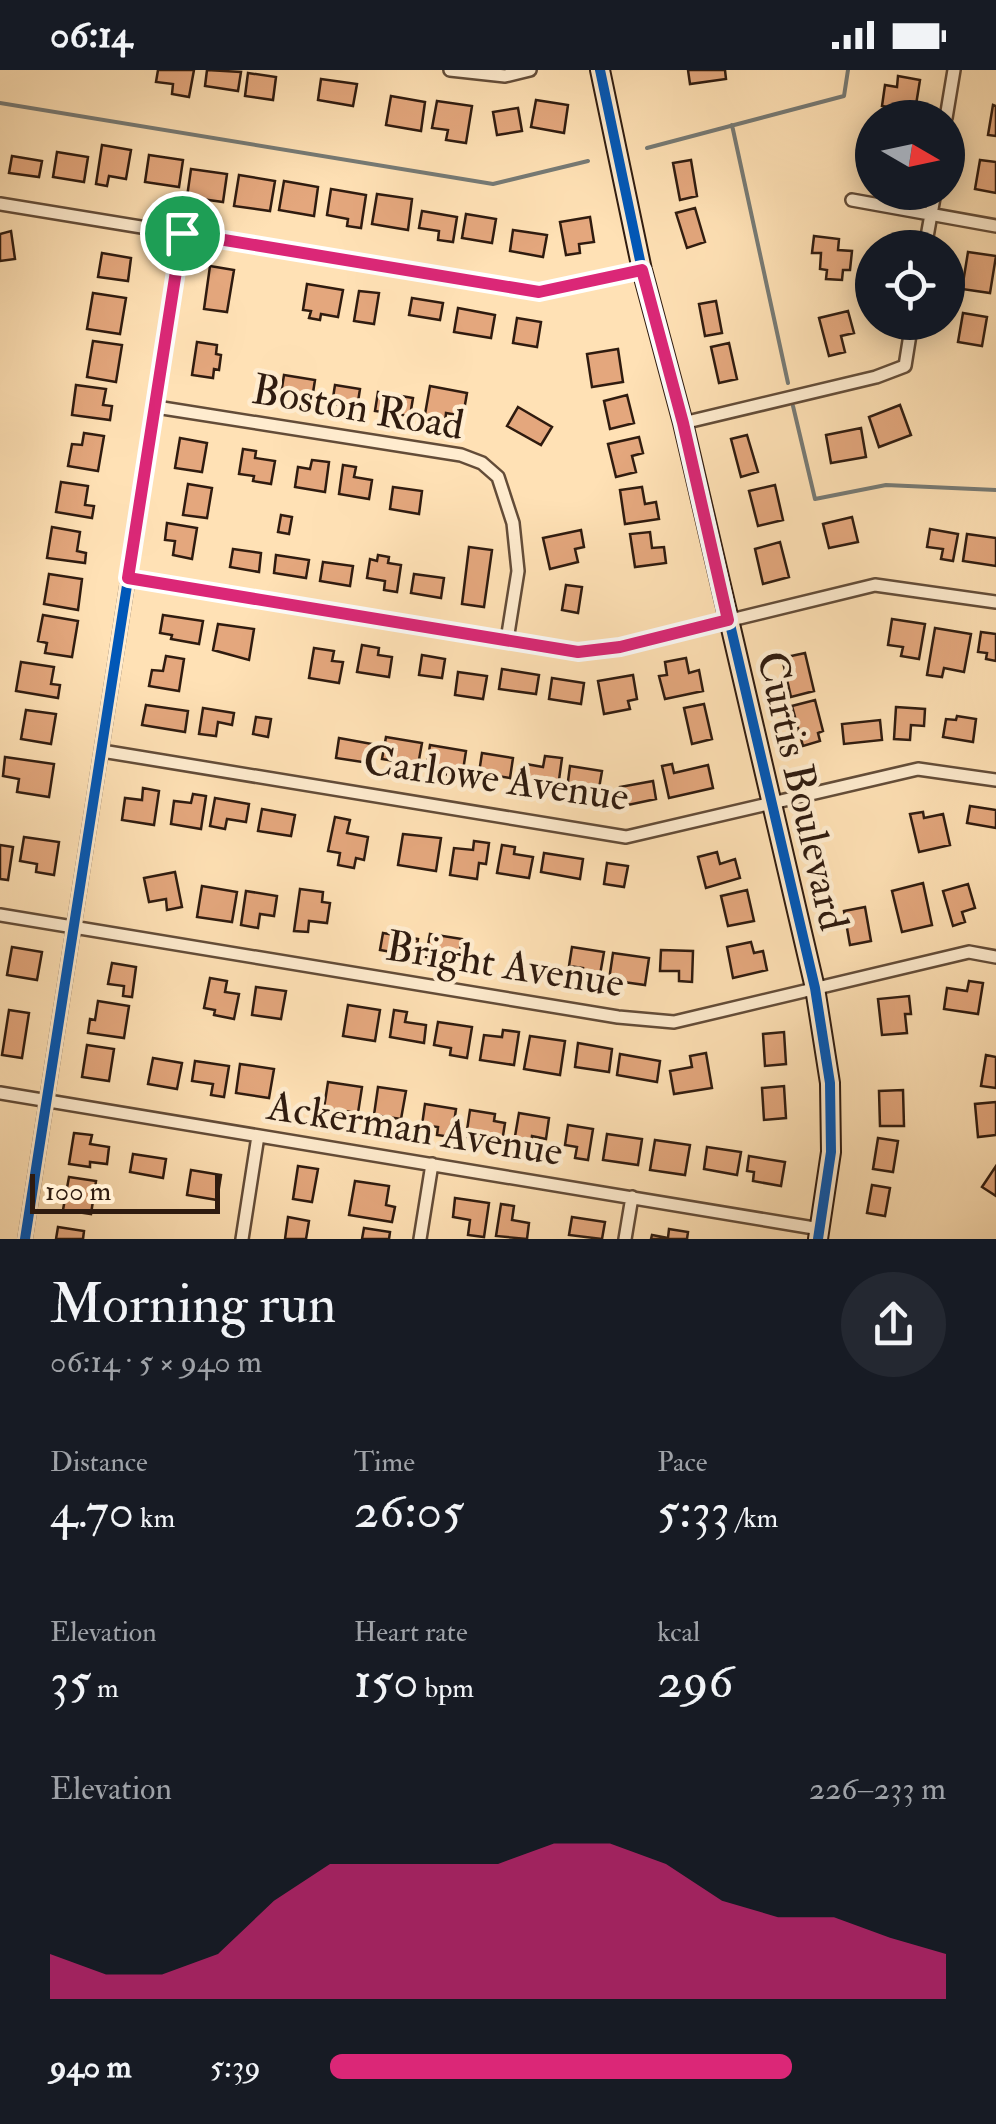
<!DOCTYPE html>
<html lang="en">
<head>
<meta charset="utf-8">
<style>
	:root { --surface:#171b24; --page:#242831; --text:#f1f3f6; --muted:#9ea1a6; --accent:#db2777 }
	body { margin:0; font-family:"IM FELL Double Pica",serif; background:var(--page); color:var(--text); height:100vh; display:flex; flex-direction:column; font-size:38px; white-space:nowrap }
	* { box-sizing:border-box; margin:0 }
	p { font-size:32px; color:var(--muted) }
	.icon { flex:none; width:55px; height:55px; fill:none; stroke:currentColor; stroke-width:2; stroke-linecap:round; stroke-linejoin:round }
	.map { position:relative; height:1169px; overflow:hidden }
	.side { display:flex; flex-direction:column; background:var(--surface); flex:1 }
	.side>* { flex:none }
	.needle { width:65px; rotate:99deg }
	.buttons { position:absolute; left:855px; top:30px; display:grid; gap:20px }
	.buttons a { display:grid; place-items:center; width:110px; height:110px; border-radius:50%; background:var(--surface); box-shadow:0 5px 25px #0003; font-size:50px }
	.scale { position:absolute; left:30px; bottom:25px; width:190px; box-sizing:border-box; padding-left:10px; border:5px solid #2f1b0f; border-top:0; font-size:28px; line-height:35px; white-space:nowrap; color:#2f1b0f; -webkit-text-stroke:8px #ffeccf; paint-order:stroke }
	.pin { position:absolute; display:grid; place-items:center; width:85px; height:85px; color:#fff; margin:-42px; border:5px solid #fff; border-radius:50%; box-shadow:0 2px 10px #0007 }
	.round { display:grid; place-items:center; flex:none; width:105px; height:105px; border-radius:52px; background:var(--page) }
	.overview { display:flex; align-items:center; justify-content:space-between; height:170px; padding:0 50px }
	h1 { font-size:55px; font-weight:600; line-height:75px }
	.stats { display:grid; grid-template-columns:repeat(3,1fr); gap:15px; height:170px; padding:10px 50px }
	.stats div { display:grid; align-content:center }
	.stats b { font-size:50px; font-weight:600 }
	.stats small { font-size:28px; font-weight:400 }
	.stats p { font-size:28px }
	.chart { height:280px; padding:20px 50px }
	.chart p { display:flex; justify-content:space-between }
	.chart svg { width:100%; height:180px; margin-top:10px; fill:var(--accent); opacity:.7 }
	ul { padding:0 50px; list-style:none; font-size:32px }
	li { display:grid; grid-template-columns:160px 120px 1fr; align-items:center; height:75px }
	li i { height:25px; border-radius:12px; background:var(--accent) }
	.status { display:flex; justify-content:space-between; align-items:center; height:70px; padding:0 50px; background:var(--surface); direction:ltr }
	.status svg { height:28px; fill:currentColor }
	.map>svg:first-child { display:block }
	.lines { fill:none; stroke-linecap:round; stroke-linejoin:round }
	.stream { stroke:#767a75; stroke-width:4 }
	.building { fill:#e4a77d; stroke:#2f1b0f; stroke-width:2.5 }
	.street-casing { stroke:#634c38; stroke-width:16 }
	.secondary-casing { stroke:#2f1b0f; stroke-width:22 }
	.street { stroke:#ffeccf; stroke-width:11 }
	.secondary { stroke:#ffeccf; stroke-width:18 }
	.cycleway-casing { stroke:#ffeccf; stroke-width:16 }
	.cycleway { stroke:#0057b8; stroke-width:10 }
	.route-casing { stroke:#fff; stroke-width:20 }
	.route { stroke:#db2777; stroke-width:12 }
	.labels { text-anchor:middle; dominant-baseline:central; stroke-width:9; stroke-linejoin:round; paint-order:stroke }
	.street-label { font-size:42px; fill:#2f1b0f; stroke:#ffeccf }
</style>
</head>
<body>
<div class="status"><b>06:14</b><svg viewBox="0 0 49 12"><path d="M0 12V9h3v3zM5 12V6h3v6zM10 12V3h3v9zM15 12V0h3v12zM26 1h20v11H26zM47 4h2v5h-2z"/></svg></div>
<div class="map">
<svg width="996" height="1169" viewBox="0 0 996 1169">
	<rect width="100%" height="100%" fill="#ffe1b5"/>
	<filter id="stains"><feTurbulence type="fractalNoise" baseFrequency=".002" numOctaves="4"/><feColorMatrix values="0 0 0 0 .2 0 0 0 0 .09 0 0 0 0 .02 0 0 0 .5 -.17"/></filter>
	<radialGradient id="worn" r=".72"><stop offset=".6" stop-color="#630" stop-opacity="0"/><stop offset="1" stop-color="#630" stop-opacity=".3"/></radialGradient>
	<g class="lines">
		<path class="stream" d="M0 33 493 114 588 91
			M732 55 788 313
			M647 78 844 26 848 0
			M793 336 815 429 886 415 996 420"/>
	</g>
	<path class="building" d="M158 0H194L189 27 172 24 173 14 156 12Z
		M207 0 241 2 238 21 205 16Z
		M688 0H725L726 9 690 14Z
		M248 3 276 7 273 30 245 26Z
		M898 6 920 10 915 41 882 36 885 15 897 17Z
		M321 9 357 14 353 36 318 30Z
		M391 26 425 32 421 61 386 55Z
		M536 30 568 35 564 63 531 57Z
		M437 31 472 36 466 73 446 70 448 60 432 58Z
		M993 35 996 36V66L988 65Z
		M518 38 522 61 497 65 493 42Z
		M863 72 872 73V92L860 90Z
		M102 75 131 80 126 109 109 106 107 116 96 114Z
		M57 82 88 87 84 112 53 107Z
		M149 85 183 90 179 117 145 112Z
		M12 86 42 91 39 107 9 103Z
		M691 90 697 126 680 130 673 93Z
		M980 90 996 92V123L975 119Z
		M191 99 227 104 223 132 187 127Z
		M239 105 275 111 270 141 234 136Z
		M284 111 318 117 314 146 279 140Z
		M331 119 366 125 361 158 347 156 348 149 327 145Z
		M377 124 412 129 408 160 372 154Z
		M695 138 705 172 687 178 676 143Z
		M422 141 457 147 453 172 438 170 439 161 419 158Z
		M466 144 496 149 492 173 462 168Z
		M590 147 594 172 579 174 580 183 566 185 560 152Z
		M513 160 547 165 543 187 510 181Z
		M11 161 15 189 0 191V164Z
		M814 166 839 169 838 180 852 181 850 200H843L842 210 826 209 827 200 820 199 821 183H812Z
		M968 182 996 186 990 223 962 219Z
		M102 183 131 188 128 211 98 207Z
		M210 196 234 200 227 242 204 239Z
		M307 214 343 220 338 247 321 244 320 250 309 248 311 241 303 240Z
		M359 221 379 223 374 254 354 251Z
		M93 223 126 228 120 264 87 259Z
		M412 228 443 233 440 250 409 245Z
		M716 231 722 263 705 266 699 234Z
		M458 238 495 245 491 268 454 262Z
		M848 241 854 263 841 266 845 282 829 286 819 248Z
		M963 243 987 247 982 276 958 272Z
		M517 248 541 252 537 277 513 273Z
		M93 271 122 275 116 312 87 307Z
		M197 272 217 275 216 284 221 285 219 300 214 299 213 308 192 305Z
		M729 273 737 309 719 313 711 277Z
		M618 279 623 312 592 317 587 284Z
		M284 305 315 310 312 329 281 324Z
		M76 315 106 319 103 335 112 336 110 350 72 345Z
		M335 315 360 319 357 338 332 334Z
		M430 316 467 323 463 346 446 343 445 353 424 350Z
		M378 322 413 328 410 346 375 341Z
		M627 325 634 353 610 359 604 331Z
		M900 335 911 365 879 377 869 347Z
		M518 337 552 357 541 375 507 356Z
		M861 358 866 387 831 393 826 365Z
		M84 363 104 366 98 401 68 396 72 374 82 375Z
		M747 365 758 402 741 407 731 369Z
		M639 367 643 383 632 386 636 402 616 407 608 374Z
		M180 368 207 373 202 402 175 398Z
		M243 379 256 381 255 388 275 391 271 414 253 411 254 406 239 404Z
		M312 390 329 392 325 422 295 417 298 397 310 399Z
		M343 395 356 397 354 407 372 410 369 429 339 424Z
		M61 412 88 416 85 435 94 436 92 448 56 442Z
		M188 414 212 418 207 448 183 445Z
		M775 415 783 450 758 456 749 421Z
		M393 417 422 421 419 444 390 439Z
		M642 417 645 434 656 432 659 449 625 454 620 420Z
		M281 445 292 447 289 464 278 462Z
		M852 447 858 472 829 478 823 454Z
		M167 453 197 458 192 489 173 485 175 471 165 470Z
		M52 457 80 462 77 481 86 483 85 493 47 488Z
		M930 459 958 464 953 491 941 489 943 479 927 477Z
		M581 460 584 477 575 479 578 492 550 499 543 468Z
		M650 462 652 478 664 477 666 493 635 497 630 464Z
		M967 464 996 468V496L963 491Z
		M780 472 789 507 763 514 755 479Z
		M469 477 492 480 484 537 462 534Z
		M233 479 261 483 259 502 230 497Z
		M276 485 309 490 306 508 274 503Z
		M378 485 389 487 388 493 401 495 397 522 384 520 385 511 367 508 370 489 377 491Z
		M323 492 353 496 350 516 320 511Z
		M49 504 82 509 78 540 44 534Z
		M414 504 444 508 441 528 411 523Z
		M566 515 582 517 578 543 562 540Z
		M43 545 78 551 72 587 45 583 47 573 38 571Z
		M163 545 203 551 199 574 171 569 172 565 160 563Z
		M892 549 925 554 919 589 901 586 903 577 888 575Z
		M218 554 254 559 249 590 213 580Z
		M935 558 971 564 964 602 944 598 942 607 927 605Z
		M981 562 996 564V591L986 589 987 583 978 582Z
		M362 575 379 578 378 585 392 587 389 607 357 602Z
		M314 578 334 581 332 591 343 592 339 613 309 608Z
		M805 583 814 621 791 627 782 588Z
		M422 585 445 589 442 608 419 605Z
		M166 586 184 589 179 621 149 616 152 600 163 601Z
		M686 588 689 603 699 600 703 621 665 629 659 606 667 605 665 592Z
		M21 592 54 597 51 614 60 615 58 628 16 621Z
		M502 599 539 605 536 624 499 619Z
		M458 602 487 606 483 629 455 625Z
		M633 605 637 629 628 631 630 639 604 644 598 611Z
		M552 608 584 613 581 634 549 629Z
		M815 630 823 661 818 663 820 671 803 676 792 636Z
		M704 634 712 669 692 674 684 638Z
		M146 635 188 641 185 662 142 655Z
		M896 637 925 639 924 656 911 655 910 670 894 669Z
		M203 638 234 643 232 655 218 652 216 666 199 664Z
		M26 640 56 644 51 674 21 669Z
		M957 646 976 649 973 672 943 667 946 649 956 650Z
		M256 647 271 649 268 667 253 664Z
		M880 650 882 670 844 674 842 654Z
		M386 667 422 673 418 695 382 689Z
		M339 668 372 674 369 693 336 688Z
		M430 675 466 681 462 707 426 701Z
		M482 683 513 688 510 708 479 703Z
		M545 686 562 688 558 717 523 711 526 694 543 697Z
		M5 687 54 694 49 727 17 722 19 709 3 706Z
		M672 694 674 703 708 695 713 718 669 728 662 696Z
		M570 696 602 701 598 724 567 719Z
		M653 711 656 729 623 736 620 717Z
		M143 718 159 721 154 755 122 750 125 728 142 730Z
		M193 724 206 726 201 759 171 754 174 731 191 733Z
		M215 728 249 734 246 752 227 749 225 759 210 756Z
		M970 736 996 740V758L967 753Z
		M262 739 295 745 291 766 258 761Z
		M923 742 924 748 943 744 950 775 919 782 910 744Z
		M335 747 350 750 347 763 368 767 364 790 356 788 354 798 338 795 340 783 328 781Z
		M403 764 441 768 436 801 398 795Z
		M24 767 59 772 54 805 36 802 37 794 20 791Z
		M474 771 489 773 486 794 479 793 477 809 450 805 454 778 473 780Z
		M0 775 13 777 8 810 0 809Z
		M502 775 515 777 514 784 533 787 529 808 497 803Z
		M717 782 720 794 735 789 740 808 706 818 698 787Z
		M544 783 583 789 580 809 541 802Z
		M607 793 628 796 624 817 604 814Z
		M175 802 182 837 167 840 166 829 149 832 144 808Z
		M923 813 932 855 902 862 892 821Z
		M968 814 975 838 962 842 965 852 953 856 943 821Z
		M202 816 237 822 232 852 197 847Z
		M300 819 323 822 322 832 330 833 327 853 309 851 308 862 294 861Z
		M747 820 754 851 728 856 721 826Z
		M246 821 277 826 274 846 260 844 258 858 241 855Z
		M865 837 871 871 850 875 844 841Z
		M383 863 418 869 415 886 380 880Z
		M430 864 462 869 458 892 426 887Z
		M751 872 754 883 763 881 767 900 733 908 727 877Z
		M12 877 42 882 37 910 7 905Z
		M572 877 604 882 598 916 581 913 583 898 569 896Z
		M661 880 693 881 692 912 679 911V901H660Z
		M613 883 649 888 645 915 609 910Z
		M112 893 136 897 132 927 123 926 124 916 108 914Z
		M210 908 227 911 225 922 239 924 234 949 214 945 215 940 204 938Z
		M969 911 983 913 978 944 944 939 947 918 967 921Z
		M256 917 286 921 281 949 252 945Z
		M909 926 911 944H905L907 963 882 965 878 929Z
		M98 931 129 936 124 968 88 963 90 949 95 950Z
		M348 935 380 940 375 971 343 966Z
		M9 940 29 943 22 988 2 985Z
		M394 940 407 942 405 952 426 955 424 973 390 967Z
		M438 952 472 957 467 988 450 985 451 978 434 975Z
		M503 960 519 962 514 995 480 990 484 965 502 967Z
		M784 962 786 994 765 996 763 964Z
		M530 966 565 971 560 1005 524 999Z
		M578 973 612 979 609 1002 575 997Z
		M87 975 114 979 109 1011 82 1007Z
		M706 983 712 1018 674 1024 670 1001 692 997 690 986Z
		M620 984 660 991 657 1012 617 1005Z
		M986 985 996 987V1018L981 1016Z
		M153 988 182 993 177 1019 148 1014Z
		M195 991 229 996 224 1027 211 1025 213 1014 192 1011Z
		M240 994 274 999 269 1028 236 1023Z
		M328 1012 362 1017 358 1043 324 1038Z
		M784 1016 786 1048 764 1050 762 1018Z
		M378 1017 406 1021 401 1049 374 1045Z
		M903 1020 904 1056H880L879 1021Z
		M996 1032V1065L978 1067 975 1034Z
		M425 1034 456 1039 452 1067 437 1065 438 1057 422 1055Z
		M470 1040 495 1044 494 1051 505 1053 502 1072 466 1067Z
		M519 1043 549 1048 546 1069 532 1066 530 1080 513 1078Z
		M568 1055 593 1059 588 1090 575 1088 577 1077 565 1075Z
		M74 1063 92 1065 90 1074 109 1077 107 1094 90 1092V1097L69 1094Z
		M607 1064 642 1069 638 1095 603 1090Z
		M878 1068 898 1071 893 1102 873 1099Z
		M655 1070 690 1075 685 1105 650 1100Z
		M707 1077 741 1082 737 1105 704 1099Z
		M133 1084 166 1089 163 1108 130 1102Z
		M749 1086 785 1092 781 1116 753 1111 754 1102 747 1101Z
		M298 1096 318 1099 312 1132 293 1129Z
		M996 1096V1126L982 1117Z
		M191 1100 221 1105 217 1130 187 1125Z
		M69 1107 96 1111 91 1144 63 1140Z
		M355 1111 389 1116 386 1135 395 1137 392 1152 349 1145Z
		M872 1115 890 1118 885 1146 867 1143Z
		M455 1128 489 1133 484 1167 468 1165 470 1150 453 1147Z
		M501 1134 514 1136 512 1150 529 1153 527 1169 496 1166Z
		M288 1147 309 1151 306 1169H285Z
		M572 1147 605 1152 602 1169 569 1165Z
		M58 1157 84 1161 83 1169H56Z
		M364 1158 390 1162 389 1169H362Z
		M669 1159 688 1162 687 1169H651L652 1165 668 1168Z"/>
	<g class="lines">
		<g class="street-casing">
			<path id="street" d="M450 0 505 6 530 0
				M946 48 954 0
				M852 130 996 156
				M0 134 539 222 642 200
				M925 178 935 122
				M156 337 461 385 482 393 498 407 513 453 518 501 507 570
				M683 353 876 307 905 296 912 252
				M128 509 578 582 620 577 875 515 996 532
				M102 681 626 767 918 699 996 710
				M0 845 618 947 674 952 969 882 996 887
				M0 1023 820 1159
				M25 1169 182 163
				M242 1169 258 1066
				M420 1169 432 1094
				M625 1169 632 1127"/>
		</g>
		<g class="secondary-casing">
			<path id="secondary" d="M600 0 642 200 683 353 815 918 830 1013 831 1082 818 1169"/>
		</g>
		<use href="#street" class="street"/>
		<use href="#secondary" class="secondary"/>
		<g class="cycleway-casing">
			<path id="cycleway" d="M600 0 642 200 683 353 815 918 830 1013 831 1082 818 1169
				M25 1169 182 163"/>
		</g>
		<use href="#cycleway" class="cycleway"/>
	</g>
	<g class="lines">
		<g class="route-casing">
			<path id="route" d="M182 163 539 222 642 200 683 353 728 550 620 577 578 582 128 508Z"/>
		</g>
		<use href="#route" class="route"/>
	</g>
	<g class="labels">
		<g class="street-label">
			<text transform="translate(358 338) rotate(10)">Boston Road</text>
			<text transform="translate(496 709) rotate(8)">Carlowe Avenue</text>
			<text transform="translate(802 721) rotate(77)">Curtis Boulevard</text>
			<text transform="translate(505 895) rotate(9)">Bright Avenue</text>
			<text transform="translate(415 1059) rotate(9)">Ackerman Avenue</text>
		</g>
	</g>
	<rect width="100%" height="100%" filter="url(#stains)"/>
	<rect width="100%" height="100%" fill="url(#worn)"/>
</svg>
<div class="buttons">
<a><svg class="needle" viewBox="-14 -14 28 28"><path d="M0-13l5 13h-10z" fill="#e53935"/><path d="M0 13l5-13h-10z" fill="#9ea1a6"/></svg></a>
<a><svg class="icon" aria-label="locate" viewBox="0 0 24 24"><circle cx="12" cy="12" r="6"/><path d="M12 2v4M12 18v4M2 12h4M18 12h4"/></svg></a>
</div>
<div class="scale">100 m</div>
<div class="pin" style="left:182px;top:163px;background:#1e9e55"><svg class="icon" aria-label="arrive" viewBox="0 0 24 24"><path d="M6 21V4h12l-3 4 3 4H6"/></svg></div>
</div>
<section class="side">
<div class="overview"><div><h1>Morning run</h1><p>06:14 · 5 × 940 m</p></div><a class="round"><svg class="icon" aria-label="share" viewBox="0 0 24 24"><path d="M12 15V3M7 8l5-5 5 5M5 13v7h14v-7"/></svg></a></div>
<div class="stats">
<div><p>Distance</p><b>4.70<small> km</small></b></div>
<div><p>Time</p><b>26:05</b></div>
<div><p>Pace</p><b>5:33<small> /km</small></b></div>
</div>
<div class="stats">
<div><p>Elevation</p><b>35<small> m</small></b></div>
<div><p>Heart rate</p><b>150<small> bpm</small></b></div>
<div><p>kcal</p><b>296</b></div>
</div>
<div class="chart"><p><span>Elevation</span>226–233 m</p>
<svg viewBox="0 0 160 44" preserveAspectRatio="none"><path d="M0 44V33L10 38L20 38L30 33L40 20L50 11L60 11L70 11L80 11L90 6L100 6L110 11L120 20L130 24L140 24L150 29L160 33V44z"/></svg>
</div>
<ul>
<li><b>940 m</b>5:39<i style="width:75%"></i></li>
</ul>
</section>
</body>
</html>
